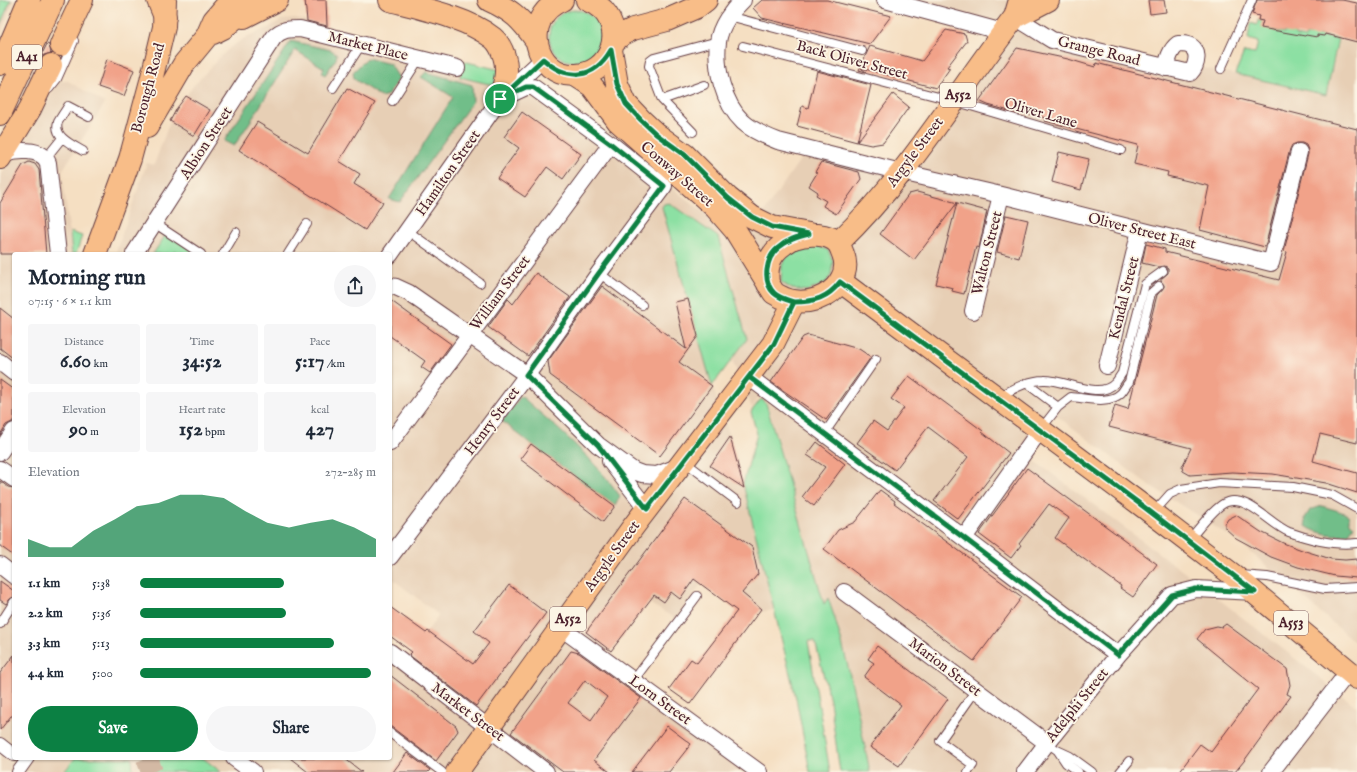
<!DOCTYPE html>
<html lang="en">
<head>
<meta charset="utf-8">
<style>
	:root { --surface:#fff; --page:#f6f6f7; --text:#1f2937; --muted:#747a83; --accent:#0b8043 }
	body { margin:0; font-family:"IM FELL English",serif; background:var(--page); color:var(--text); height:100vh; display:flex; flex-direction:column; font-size:15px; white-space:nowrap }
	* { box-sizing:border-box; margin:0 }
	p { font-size:13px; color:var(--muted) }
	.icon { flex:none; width:22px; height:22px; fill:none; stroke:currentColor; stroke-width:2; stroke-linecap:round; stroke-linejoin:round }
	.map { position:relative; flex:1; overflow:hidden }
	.panel { position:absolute; left:12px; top:252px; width:380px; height:508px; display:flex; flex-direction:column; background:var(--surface); border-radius:4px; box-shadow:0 1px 3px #0004 }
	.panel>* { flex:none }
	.pin { position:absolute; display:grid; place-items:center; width:34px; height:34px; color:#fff; margin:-17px; border:2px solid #fff; border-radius:50%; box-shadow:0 1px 4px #0007 }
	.round { display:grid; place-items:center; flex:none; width:42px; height:42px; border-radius:21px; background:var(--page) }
	.overview { display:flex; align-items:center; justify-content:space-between; height:68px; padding:0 16px }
	h1 { font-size:22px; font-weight:800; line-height:30px }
	.metrics { display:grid; grid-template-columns:repeat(3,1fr); gap:6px; height:68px; padding:4px 16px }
	.metrics div { display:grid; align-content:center; border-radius:4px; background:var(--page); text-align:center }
	.metrics b { font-size:20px; font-weight:800 }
	.metrics small { font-size:11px; font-weight:400 }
	.metrics p { font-size:11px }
	.chart { height:112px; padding:8px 16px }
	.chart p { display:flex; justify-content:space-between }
	.chart svg { width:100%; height:72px; margin-top:4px; fill:var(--accent); opacity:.7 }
	.action { display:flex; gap:8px; margin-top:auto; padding:8px 16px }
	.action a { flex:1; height:46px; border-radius:24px; background:var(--accent); color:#fff; font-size:16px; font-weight:800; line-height:46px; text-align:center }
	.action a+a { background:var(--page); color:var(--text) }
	ul { padding:0 16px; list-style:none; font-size:13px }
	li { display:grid; grid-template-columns:64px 48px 1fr; align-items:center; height:30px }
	li i { height:10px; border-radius:5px; background:var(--accent) }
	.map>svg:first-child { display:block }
	.built { fill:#e7cfb5 }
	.green { fill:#8ce0a3; stroke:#6b8067 }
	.forest { fill:#71be89; stroke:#5e6e5a }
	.building { fill:#f1a289; fill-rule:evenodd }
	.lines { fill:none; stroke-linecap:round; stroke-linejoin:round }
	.primary-tunnel { stroke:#d3b9a4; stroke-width:22; stroke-dasharray:22 11; stroke-linecap:butt }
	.service-casing { stroke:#643c42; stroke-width:10 }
	.pedestrian-casing { stroke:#643c42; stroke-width:14 }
	.minor-casing { stroke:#643c42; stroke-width:18 }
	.primary-casing { stroke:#643c42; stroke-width:24 }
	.trunk-casing { stroke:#643c42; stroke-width:24 }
	.service { stroke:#fff; stroke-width:8 }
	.pedestrian { stroke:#fff; stroke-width:12 }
	.minor { stroke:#fff; stroke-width:16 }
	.primary { stroke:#f8bd88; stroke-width:22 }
	.trunk { stroke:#f8bd88; stroke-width:22 }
	.route-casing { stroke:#fff; stroke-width:8 }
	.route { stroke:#0b8043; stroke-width:5 }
	.labels { text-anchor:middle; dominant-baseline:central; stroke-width:3.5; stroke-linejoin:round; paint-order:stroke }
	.shield { fill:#fcf5e5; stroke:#7f5f63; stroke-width:1 }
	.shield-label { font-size:14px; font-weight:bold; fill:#4a1f2b }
	.street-label { font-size:15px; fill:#4a1f2b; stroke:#fcf5e5 }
</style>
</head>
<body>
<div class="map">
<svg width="1357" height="772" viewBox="0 0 1357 772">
	<rect width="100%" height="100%" fill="#fcf5e5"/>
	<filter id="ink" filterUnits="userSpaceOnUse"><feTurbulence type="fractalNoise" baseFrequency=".025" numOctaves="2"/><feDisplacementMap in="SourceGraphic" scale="8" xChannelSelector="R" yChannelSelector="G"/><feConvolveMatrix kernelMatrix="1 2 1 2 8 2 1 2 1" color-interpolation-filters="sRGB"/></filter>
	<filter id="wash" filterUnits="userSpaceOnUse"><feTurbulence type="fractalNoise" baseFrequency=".012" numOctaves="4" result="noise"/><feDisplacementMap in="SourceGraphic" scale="16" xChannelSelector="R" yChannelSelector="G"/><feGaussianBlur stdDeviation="0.9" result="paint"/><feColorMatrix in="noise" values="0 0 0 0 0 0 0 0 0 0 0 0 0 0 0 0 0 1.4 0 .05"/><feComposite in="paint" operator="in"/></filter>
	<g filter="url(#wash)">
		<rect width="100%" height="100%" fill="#f5dfc2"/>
		<path class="built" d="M0 0H14L0 34Z
			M885 0H1020L1015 17 1052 40 1235 74 1326 95 1349 0H1357V644L1240 543 1145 482 1049 410 963 535 767 385 752 408 732 360 747 338 718 238 695 242 687 215 668 220 674 250 712 386 731 439 774 610 759 612 752 622 701 584 676 619 649 603 605 660 759 772H0V177L33 127 59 81H68L105 103 62 171 72 254H14V758H390V652L404 663 439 615 390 577V254H115L147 163 154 165 167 129 177 108 194 85 220 57 231 47 248 36 268 28 283 19 296 18 500 70 537 85 710 217 726 235 753 228 808 148 901 172 1001 32Z
			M767 390 965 541 1028 456 1184 572 1357 707V772H870L854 696 836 621 828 598 824 605 767 402 761 398Z"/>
		<path class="green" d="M0 0H11L0 25Z
			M549 36a26 26 0 1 1 52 0a26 26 0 1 1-52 0Z
			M1258 20 1264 22 1275 31 1285 33 1286 29 1295 31V36L1305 38 1306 35 1317 36V35L1338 39 1326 95 1235 74 1244 52 1255 54 1258 42 1248 39 1250 23 1257 25Z
			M463 61 500 70 497 86 460 77Z
			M669 203 718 237 747 339 712 386 662 207 664 204Z
			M70 232 82 236 76 254H72Z
			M167 233 200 254H180L175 251 172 254H153Z
			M813 244 828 250 833 261 831 275 826 283 808 291 792 289 781 282 782 265 788 254Z
			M761 399 766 403 824 604 828 598C848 654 858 714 870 772H840L830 701 815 641H808L830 772H810L796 698 743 484 757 434 751 412Z
			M75 758H132L133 772H64Z
			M147 758H203L221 772H148Z"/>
		<path class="forest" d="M291 41 331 50 337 54 336 59 325 75 322 73 324 68 295 50 252 119 234 146 224 141Z
			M367 58 390 64 399 78 388 95 381 97 354 79 353 72Z
			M426 72 472 85 473 101 400 202 389 199 453 97 421 77Z
			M521 396C556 427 593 457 620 496L615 506 531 444 502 421Z
			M1322 506C1331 509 1343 511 1349 516V520L1351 524 1354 526 1349 533C1338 538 1315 533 1306 526L1305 518 1310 510Z"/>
		<g id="blocks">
			<path class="building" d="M305 0H326L327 26 307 21Z
				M762 0H827L891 16 870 44 762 18 753 8Z
				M1148 0H1164L1166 12 1150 14Z
				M1257 0H1342L1357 3V42L1326 34 1325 36 1317 35V37L1306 35 1305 36 1261 28 1263 21 1258 20 1259 16 1252 14Z
				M946 30 965 34 967 41 947 67 950 68 936 88 861 68 866 72 859 70 870 46 922 61Z
				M47 44 49 45 51 53 44 55 42 56H41Z
				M1017 48 1068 59 1095 67 1096 63 1357 129V443L1320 434 1313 461 1357 473V493L1326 483 1273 474 1232 472 1190 475 1183 471 1182 467 1191 448 1109 427 1115 405 1128 409 1157 295 1164 287V285L1161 281V279L1168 273V268L1165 266 1159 267 1142 263 1146 244 1165 249V252L1279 280 1287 252 1284 251 1308 154V150L1306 145 1302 143H1297L1292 145 1290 149 1265 247 1200 230 1209 186 1167 176 1168 172 1134 164 1138 145 1045 121 1046 118 1021 112 1020 114 988 105 979 101Z
				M107 59 134 70 124 96 98 87Z
				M817 71 871 85 857 142 797 126 802 106 808 108Z
				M347 88 375 103 339 161 360 174 354 184 383 202 365 230 239 150 257 122 308 153Z
				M893 94 909 107 883 143 871 145 857 142Z
				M186 96 210 110 194 136 170 121 177 108Z
				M522 112 581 154 563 179 547 167 525 197 497 178 519 148 504 137Z
				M1059 152 1089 159 1081 190 1052 182Z
				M29 162 35 164 39 170 46 254H0V203L23 165Z
				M821 162 859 172 861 179 836 214 823 206 826 201 816 195 818 192 809 186 817 173 815 172Z
				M917 192 987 211 979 248 976 247 964 294 952 291 953 288 936 284 957 203 914 260 880 234 909 194Z
				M1006 215 1028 220 1019 258 997 252Z
				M536 273 570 297 528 356 488 327 508 299 513 304Z
				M602 286 686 349 675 302 688 299 698 336 679 362 712 386 660 456 550 375 548 361Z
				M390 300 451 344 430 373 421 367 425 361 390 336Z
				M0 308 14 319V359L0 348Z
				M808 335 859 349 871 357 826 420 771 382 803 337Z
				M909 376 983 431 982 432 1009 453 958 519 934 501 968 457 928 427 895 470 857 443 873 421 887 431 904 408 891 399Z
				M0 380 14 390V419L12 422 6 425 0 435Z
				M730 437 744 488 710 466Z
				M817 442 845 464 814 506 802 497 825 467 807 455Z
				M531 444 615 506 603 522 520 459Z
				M1027 468 1157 564 1133 597 1120 588 1121 586 1055 538 1069 518 1049 504 1019 544 1021 545 1011 558 979 534Z
				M0 481 8 487 14 488V556L0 546Z
				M880 490 895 501 894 503 1022 597 974 661 824 549 838 530 855 522Z
				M685 499 752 547 758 574 742 593 761 609 690 704 669 689 691 659 697 663 737 611 694 579 680 599 671 592 664 602 654 595 611 651 586 632Z
				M1236 515 1261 532 1283 543 1302 550 1331 559 1345 560 1357 559V578L1335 576 1298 567 1271 557 1236 538 1225 528V524L1228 519Z
				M0 581 14 591V597L10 599 6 604 0 600Z
				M509 585 546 613 476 706 409 655 412 652 390 636V607L426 633 428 631 473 664 489 643 474 631Z
				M1226 624 1287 669 1290 685 1287 694 1291 696 1244 761 1235 772H1179L1200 744 1211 752 1258 689 1197 639 1205 629 1217 626 1222 627Z
				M877 646 948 699 899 766 870 747 901 705 864 677 874 663 868 659Z
				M571 651 579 653 641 698 594 760 610 772H563L511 733ZM585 680 607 697 591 720 568 703Z
				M14 655V716H11L0 730V673Z
				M390 675 456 726 458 731 436 761 390 726Z
				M667 726 691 744 669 772H632Z
				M407 753 430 770 428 772H393Z
				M290 758H344L362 772H308Z"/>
		</g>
	</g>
	<g filter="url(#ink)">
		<use href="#blocks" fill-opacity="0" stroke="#643c42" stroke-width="1"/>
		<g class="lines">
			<path class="primary-tunnel" d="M147 758 152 772"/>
			<g class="service-casing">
				<path id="service" d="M729 16 862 51
					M743 46 954 101 1121 150
					M1221 69 1252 0
					M333 88 361 45
					M49 89 57 79 74 41
					M662 100 704 85
					M392 101 419 59
					M693 132 662 100 649 66 650 61 654 58 718 41
					M83 151C73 145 53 137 58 122 61 117 65 111 68 106L89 117
					M46 158 62 138
					M154 223 201 254
					M408 231 480 283
					M223 254 236 232
					M288 254 307 224
					M599 273 642 305
					M1026 383 1058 407
					M998 397C1012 390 1028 380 1044 380 1065 379 1099 401 1115 383 1118 380 1120 376 1122 373L1145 284 1163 271
					M1041 429 1058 407 1071 397C1086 398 1109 405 1121 393 1124 390 1126 385 1129 382L1151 293 1159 286
					M824 434 876 359
					M685 462 738 502
					M1153 513 1170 494 1181 489 1219 483 1293 487 1332 495 1357 509
					M1189 540C1197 531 1216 505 1227 502 1248 495 1271 525 1289 532 1311 540 1334 546 1357 543
					M1241 575 1267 577 1325 589 1357 587
					M0 624 14 602
					M633 681 697 596
					M390 733 442 772
					M1047 743 1057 750 1070 756 1092 772
					M1058 751 1066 763 1078 772
					M968 772 973 765 940 741 976 690
					M1120 772 1129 761"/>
			</g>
			<g class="pedestrian-casing">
				<path id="pedestrian" d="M0 744 14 755
					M18 772 28 758"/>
			</g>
			<g class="minor-casing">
				<path id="minor" d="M743 0C732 10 720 26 718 42 715 68 723 103 743 122 753 131 765 136 778 141L901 172 1001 195 1271 263 1299 152
					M885 0 1003 32
					M1015 17 1052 40 1190 73C1197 66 1201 49 1188 45 1185 44 1181 44 1178 44 1170 50 1168 59 1166 68
					M2 155C15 150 42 147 48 163L58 254
					M134 254 274 37C282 29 289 29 300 29L457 68
					M390 255 500 99 543 59
					M390 286 396 287 409 293 527 375 598 445 634 471 642 474 657 475 680 466
					M973 311 1001 195
					M0 362 14 373
					M1107 366 1140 230
					M749 377 964 538 1118 655
					M390 443 611 144
					M0 452 14 431
					M610 461 647 509
					M0 469 14 479
					M964 538 1040 430
					M390 557 527 375 599 273 664 186 611 144 533 87H526L500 99
					M0 565 14 576
					M844 592 1047 743
					M561 628 759 772
					M390 652 546 772
					M234 758 253 772
					M1025 772 1047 743 1118 655 1172 595 1196 589 1255 592
					M1271 772 1349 671"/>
			</g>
			<g class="primary-casing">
				<path id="primary" d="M390 0C421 8 468 18 493 38 499 43 502 50 504 56 509 71 504 85 500 99
					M489 0C513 11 521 19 536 40
					M562 0C520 17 534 77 576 75 610 73 625 34 603 10 598 5 593 2 587 0
					M244 17 277 0
					M1015 17 1048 0
					M213 33 223 28 256 0
					M613 42 623 34 633 29 667 20 697 7 706 0
					M611 50 617 84 626 104 641 120 656 134 685 155 728 198 752 217 772 227 809 234
					M575 75 592 86 618 121 715 207 735 230 774 293C788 302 801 304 817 299 836 292 851 274 843 254 842 251 840 246 838 243 828 233 807 233 794 238 791 239 787 242 784 244 769 254 766 267 768 284
					M147 127 184 64 207 36 214 20 231 0
					M838 243C907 177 957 93 1015 17L1020 0
					M95 254 130 159 151 81 164 27 165 0
					M840 281 1144 507 1233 575 1357 678
					M457 772 633 527 773 344 794 302"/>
			</g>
			<g class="trunk-casing">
				<path id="trunk" d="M158 0 165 17
					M61 45 82 0
					M0 64 7 52 29 0
					M0 114 53 0
					M0 158 30 109 51 65"/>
			</g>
			<use href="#service" class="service"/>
			<use href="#pedestrian" class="pedestrian"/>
			<use href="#minor" class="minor"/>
			<use href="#primary" class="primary"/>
			<use href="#trunk" class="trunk"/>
		</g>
	</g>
	<g class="lines" filter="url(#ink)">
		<g class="route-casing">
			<path id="route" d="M500 99 526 87H533L611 144 664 186 599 273 526 375 598 445 647 509 774 344 794 302C814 302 828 298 840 282L1144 507 1255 592 1196 589 1172 595 1118 655 964 538 749 377 774 344 794 302C787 300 779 298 774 293 762 281 766 258 778 248 787 240 797 237 809 234L772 227 752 217 728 198 685 155 656 134 641 120 626 104 617 84 611 50C594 80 567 81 543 59L500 99"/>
		</g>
		<use href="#route" class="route"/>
	</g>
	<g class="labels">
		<g class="shield">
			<rect x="12" y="45" width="30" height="24" rx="3"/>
			<rect x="940" y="83" width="36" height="24" rx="3"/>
			<rect x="550" y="607" width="36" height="24" rx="3"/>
			<rect x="1274" y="611" width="34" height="24" rx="3"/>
		</g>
		<g class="shield-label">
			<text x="27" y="57">A41</text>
			<text x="958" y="95">A552</text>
			<text x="568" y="619">A552</text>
			<text x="1291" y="623">A553</text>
		</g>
		<g class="street-label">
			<text transform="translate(368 46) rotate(14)">Market Place</text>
			<text transform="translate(1099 51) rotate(14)">Grange Road</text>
			<text transform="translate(852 60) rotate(15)">Back Oliver Street</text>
			<text transform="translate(148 88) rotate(-75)">Borough Road</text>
			<text transform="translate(1041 113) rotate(16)">Oliver Lane</text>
			<text transform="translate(206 143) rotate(-57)">Albion Street</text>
			<text transform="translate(915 152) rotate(-53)">Argyle Street</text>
			<text transform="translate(448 173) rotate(-55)">Hamilton Street</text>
			<text transform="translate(677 174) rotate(41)">Conway Street</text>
			<text transform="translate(1142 231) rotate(14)">Oliver Street East</text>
			<text transform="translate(987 253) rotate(-76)">Walton Street</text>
			<text transform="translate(500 293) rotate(-53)">William Street</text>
			<text transform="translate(1124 298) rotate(-76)">Kendal Street</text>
			<text transform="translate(492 421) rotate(-53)">Henry Street</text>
			<text transform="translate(612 556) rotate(-54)">Argyle Street</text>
			<text transform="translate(945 667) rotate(37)">Marion Street</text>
			<text transform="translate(660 700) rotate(36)">Lorn Street</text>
			<text transform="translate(1077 705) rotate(-51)">Adelphi Street</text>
			<text transform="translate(468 712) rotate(37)">Market Street</text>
		</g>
	</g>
</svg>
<div class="pin" style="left:500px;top:99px;background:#1e9e55"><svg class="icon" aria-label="arrive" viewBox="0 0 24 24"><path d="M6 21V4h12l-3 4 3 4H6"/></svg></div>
<section class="panel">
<div class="overview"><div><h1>Morning run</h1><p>07:15 · 6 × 1.1 km</p></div><a class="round"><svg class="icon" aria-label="share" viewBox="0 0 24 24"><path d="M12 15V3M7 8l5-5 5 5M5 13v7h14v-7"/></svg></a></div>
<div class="metrics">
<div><p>Distance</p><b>6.60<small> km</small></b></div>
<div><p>Time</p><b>34:52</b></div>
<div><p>Pace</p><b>5:17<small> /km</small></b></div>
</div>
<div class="metrics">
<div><p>Elevation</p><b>90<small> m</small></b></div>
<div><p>Heart rate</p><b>152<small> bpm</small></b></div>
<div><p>kcal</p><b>427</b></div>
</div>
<div class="chart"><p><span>Elevation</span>272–285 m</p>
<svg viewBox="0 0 160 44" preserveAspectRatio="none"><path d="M0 44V33L10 38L20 38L30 28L40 21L50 13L60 11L70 6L80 6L90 8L100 16L110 23L120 26L130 23L140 21L150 26L160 33V44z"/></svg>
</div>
<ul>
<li><b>1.1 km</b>5:38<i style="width:61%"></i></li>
<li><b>2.2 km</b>5:36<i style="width:62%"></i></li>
<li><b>3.3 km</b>5:13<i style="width:82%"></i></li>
<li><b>4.4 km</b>5:00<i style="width:98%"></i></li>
</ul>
<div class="action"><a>Save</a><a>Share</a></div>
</section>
</div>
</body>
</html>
